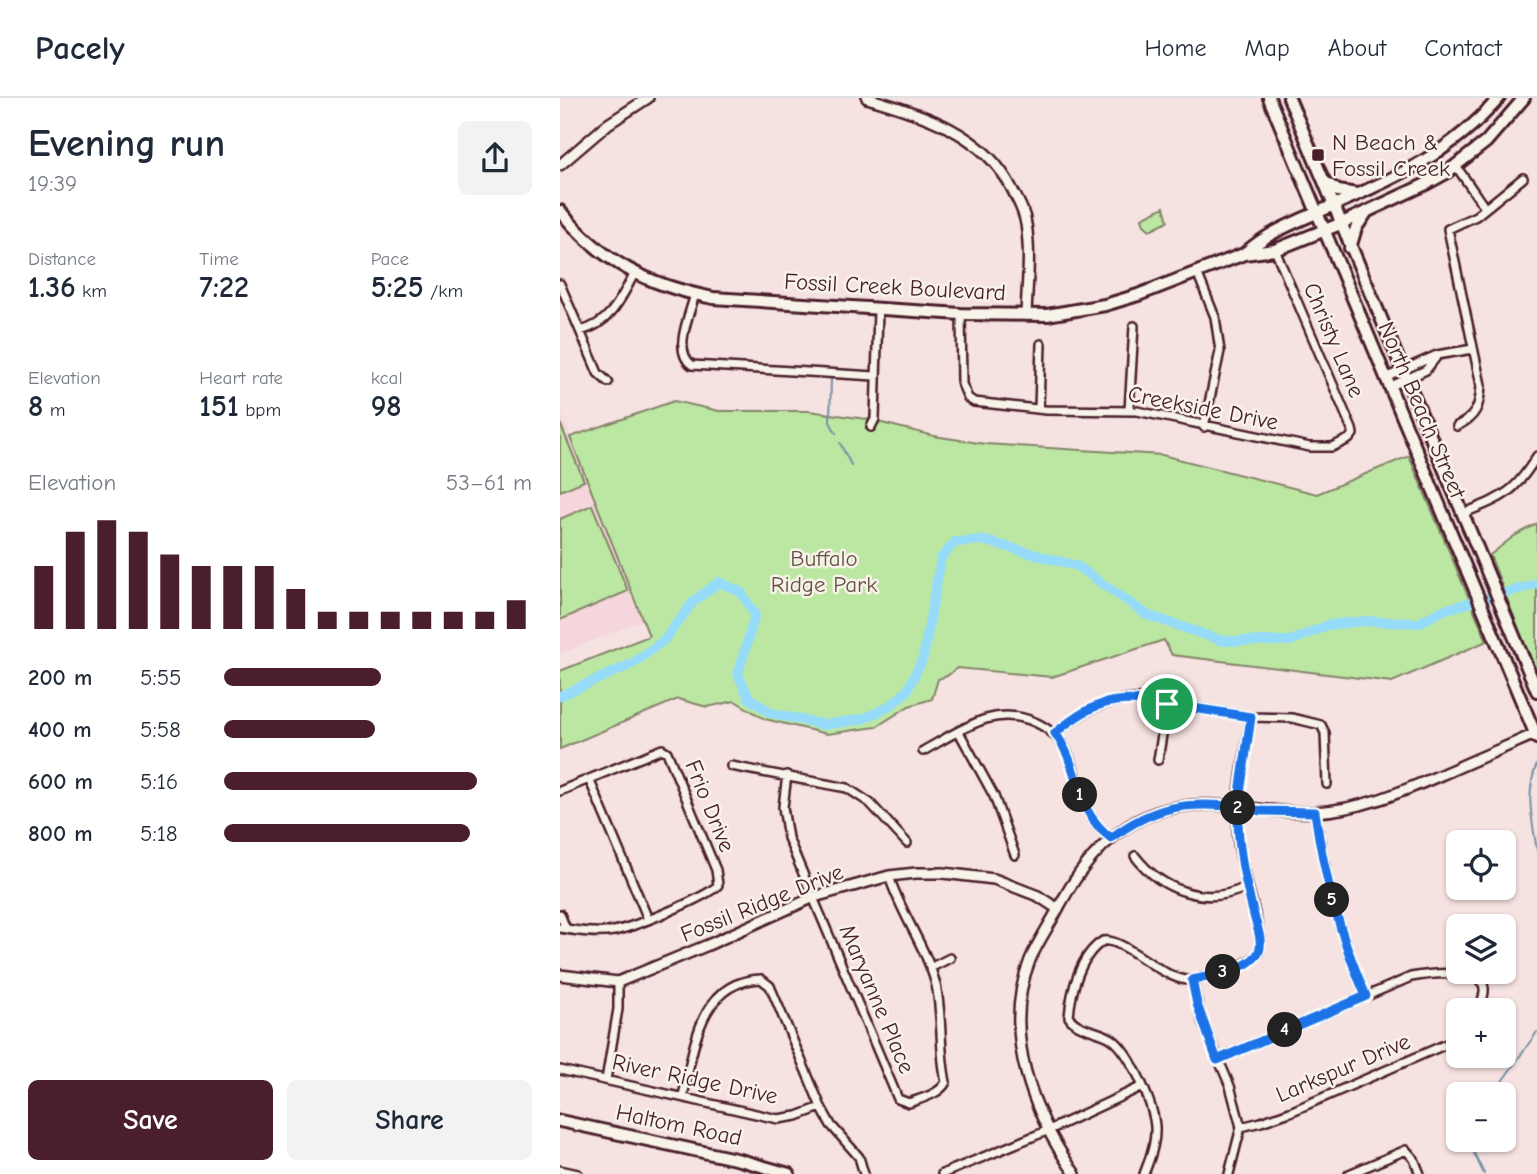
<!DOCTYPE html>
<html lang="en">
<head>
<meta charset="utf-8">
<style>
	:root { --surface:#fff; --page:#f2f2f3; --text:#1f2937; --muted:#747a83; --line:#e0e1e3; --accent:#4a1f2b }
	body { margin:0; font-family:"Comic Neue",sans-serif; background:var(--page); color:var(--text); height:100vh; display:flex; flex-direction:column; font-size:26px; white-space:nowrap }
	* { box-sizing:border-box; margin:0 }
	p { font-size:23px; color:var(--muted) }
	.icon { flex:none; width:38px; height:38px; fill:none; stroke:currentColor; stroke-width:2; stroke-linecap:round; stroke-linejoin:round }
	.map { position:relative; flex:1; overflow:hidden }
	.side { display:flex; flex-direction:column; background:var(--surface); width:560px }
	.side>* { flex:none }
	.tools { position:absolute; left:886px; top:732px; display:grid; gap:14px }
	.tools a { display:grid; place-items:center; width:70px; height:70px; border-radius:10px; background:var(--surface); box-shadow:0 2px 5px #0004; font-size:35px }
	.pin { position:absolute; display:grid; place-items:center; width:60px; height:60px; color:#fff; margin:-30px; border:4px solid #fff; border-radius:50%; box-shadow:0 2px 7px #0007 }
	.km { position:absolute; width:35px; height:35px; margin:-18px; border-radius:50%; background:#222; color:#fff; font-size:19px; line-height:35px; text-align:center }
	.round { display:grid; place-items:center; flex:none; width:74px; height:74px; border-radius:10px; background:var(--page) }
	.head { display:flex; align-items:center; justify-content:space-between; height:119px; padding:0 28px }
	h1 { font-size:38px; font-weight:700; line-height:52px }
	.metrics { display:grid; grid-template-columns:repeat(3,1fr); gap:10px; height:119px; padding:7px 28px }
	.metrics div { display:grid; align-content:center }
	.metrics b { font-size:30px; font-weight:700 }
	.metrics small { font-size:19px; font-weight:400 }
	.metrics p { font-size:19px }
	.chart { height:196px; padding:14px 28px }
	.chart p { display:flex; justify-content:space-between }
	.chart svg { width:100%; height:126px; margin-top:7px; stroke:var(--accent); stroke-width:6 }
	.action { display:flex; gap:14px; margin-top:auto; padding:14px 28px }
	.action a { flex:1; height:80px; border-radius:10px; background:var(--accent); color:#fff; font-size:28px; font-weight:700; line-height:80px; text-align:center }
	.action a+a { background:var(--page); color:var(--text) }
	ul { padding:0 28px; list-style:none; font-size:23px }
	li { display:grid; grid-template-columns:112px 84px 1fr; align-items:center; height:52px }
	li i { height:18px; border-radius:9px; background:var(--accent) }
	header { display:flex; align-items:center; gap:42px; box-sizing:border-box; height:98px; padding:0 35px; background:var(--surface); border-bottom:2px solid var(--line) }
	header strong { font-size:33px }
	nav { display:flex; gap:38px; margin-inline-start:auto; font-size:24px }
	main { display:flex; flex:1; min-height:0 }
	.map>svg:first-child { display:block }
	.built { fill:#f4d6dc }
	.green { fill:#bce7a3; stroke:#838367; stroke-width:2 }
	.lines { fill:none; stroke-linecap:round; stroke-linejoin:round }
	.stream { stroke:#7890a6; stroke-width:2 }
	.river { stroke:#96dcf8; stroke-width:10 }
	.minor-casing { stroke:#4a1f2b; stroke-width:12 }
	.tertiary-casing { stroke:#4a1f2b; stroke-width:14 }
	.secondary-casing { stroke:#4a1f2b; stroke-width:16 }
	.minor { stroke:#f7f3e8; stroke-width:7 }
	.tertiary { stroke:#f7f3e8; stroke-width:9 }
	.secondary { stroke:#f7f3e8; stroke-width:10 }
	.route-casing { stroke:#fff; stroke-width:14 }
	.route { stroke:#1a73e8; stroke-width:9 }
	.poi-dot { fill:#4a1f2b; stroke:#f7f3e8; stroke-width:2.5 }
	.labels { text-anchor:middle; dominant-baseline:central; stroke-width:5; stroke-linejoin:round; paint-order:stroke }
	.poi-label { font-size:23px; fill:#4a1f2b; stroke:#f7f3e8; text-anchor:start }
	.street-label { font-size:23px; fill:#4a1f2b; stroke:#f7f3e8 }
	.park-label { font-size:23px; fill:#665149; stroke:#f7f3e8 }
</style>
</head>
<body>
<header>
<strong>Pacely</strong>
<nav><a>Home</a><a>Map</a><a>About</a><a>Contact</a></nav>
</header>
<main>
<section class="side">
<div class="head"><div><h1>Evening run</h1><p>19:39</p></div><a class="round"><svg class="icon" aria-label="share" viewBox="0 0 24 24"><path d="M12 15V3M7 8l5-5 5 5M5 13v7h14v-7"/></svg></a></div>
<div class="metrics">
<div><p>Distance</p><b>1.36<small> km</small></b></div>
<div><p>Time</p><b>7:22</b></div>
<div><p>Pace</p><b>5:25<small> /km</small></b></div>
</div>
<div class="metrics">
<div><p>Elevation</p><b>8<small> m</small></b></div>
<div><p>Heart rate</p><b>151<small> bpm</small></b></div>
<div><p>kcal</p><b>98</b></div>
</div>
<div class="chart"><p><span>Elevation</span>53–61 m</p>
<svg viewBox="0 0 160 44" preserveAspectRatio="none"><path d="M5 44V22M15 44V10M25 44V6M35 44V10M45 44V18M55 44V22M65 44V22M75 44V22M85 44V30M95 44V38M105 44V38M115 44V38M125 44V38M135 44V38M145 44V38M155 44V34"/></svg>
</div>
<ul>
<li><b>200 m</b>5:55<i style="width:51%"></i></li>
<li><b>400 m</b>5:58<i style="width:49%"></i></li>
<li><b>600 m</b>5:16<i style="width:82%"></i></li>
<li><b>800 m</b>5:18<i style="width:80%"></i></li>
</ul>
<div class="action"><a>Save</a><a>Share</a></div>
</section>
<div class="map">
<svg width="977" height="1076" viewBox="0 0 977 1076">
	<rect width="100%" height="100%" fill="#f5e2e1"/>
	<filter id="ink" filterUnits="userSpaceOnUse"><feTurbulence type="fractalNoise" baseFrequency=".0143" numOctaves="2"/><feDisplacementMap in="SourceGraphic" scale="14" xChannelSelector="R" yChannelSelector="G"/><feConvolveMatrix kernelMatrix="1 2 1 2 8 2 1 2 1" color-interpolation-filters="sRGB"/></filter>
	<g filter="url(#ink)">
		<path class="built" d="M0 312 82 522 0 556Z"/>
		<path class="green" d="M604 109 608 123 590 132 584 127 582 120Z
			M114 303 159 313H249L306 321 374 338 425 346 602 357 757 396 849 358 927 543 832 584 612 557 604 542 492 579 397 570 387 578 378 581 372 601 349 608 316 629 267 636 205 621 175 603 147 609 118 601 0 651V573L89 538 10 339Z
			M0 325 24 383 0 393Z
			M32 407 68 493 0 522V421Z
			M977 426V578L930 457 954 438Z"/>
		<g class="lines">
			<path class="stream" d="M271 280 270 324 276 335
				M280 345 291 367
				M977 666C965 695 972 722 977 752
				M933 996 977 934
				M913 1041 912 1051 924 1076"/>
			<path class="river" d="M0 598 72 566 104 542 134 503 159 484 181 494 195 517 178 576 189 600 211 615 264 627 303 621 330 608 347 593 363 560 381 460 395 444 422 442 517 468 587 517 663 543H731L768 527 804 523 859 525 883 512 977 486"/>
			<g class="minor-casing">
				<path id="minor" d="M896 68 925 110
					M637 174 655 219 660 253 644 329
					M0 186 38 275 48 284
					M135 196C130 216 112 253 132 267L315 278
					M401 216 402 286 408 300 414 304 486 312 577 313 750 349H772L789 341 793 336 792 331 715 152
					M20 233C50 226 61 201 74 176
					M825 280 877 257 913 251
					M829 289 866 272 877 258
					M479 311 481 246
					M569 313 574 228
					M897 328C916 319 920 308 921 287L888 131 916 118 963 80
					M311 329 315 321 318 211
					M904 415C943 399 954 396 977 358
					M399 634 434 698 455 757
					M495 635C522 614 543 601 578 601L691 619 732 620 761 627 765 635 767 686
					M363 653C383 642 404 628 426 621 460 611 497 627 510 661 523 694 520 716 551 740
					M598 662 607 606
					M171 668 287 690 310 705 347 745
					M227 677 223 709 228 740 338 1001 349 1005C362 1000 380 996 386 984 379 952 383 919 376 887 366 849 341 816 329 778
					M30 683 88 821
					M0 693 102 651 107 654 156 772 158 787C146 800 74 829 54 833 36 836 18 833 0 830
					M755 714C765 780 779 837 806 898
					M575 758C601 792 646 809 686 789
					M0 816 6 831
					M370 870 390 860
					M632 882 642 923 670 988 681 1029 669 1076
					M657 962 851 879C867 876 921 869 924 890 925 897 921 905 919 912
					M0 972 218 1021 237 1018 261 1009
					M46 982 58 911V884
					M123 998C134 950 139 883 201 881L210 888 261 1009 271 1027 299 1059 304 1076
					M681 1029 701 1024 730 1014 898 941
					M0 1072 18 1076
					M382 1076 489 1032 581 989
					M584 1076C589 1063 595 1048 595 1034 597 1012 570 953 552 941 539 932 517 932 509 919 511 893 520 857 543 843 567 840 604 885 633 882 642 881 651 877 660 874 675 870 688 866 699 855 705 833 680 771 678 743 674 702 685 659 691 619
					M789 1076 846 1052 854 1061 860 1076"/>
			</g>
			<g class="tertiary-casing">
				<path id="tertiary" d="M307 0C363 16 425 36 452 91 458 103 464 112 466 126 471 156 467 186 466 217
					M0 67 48 26 88 0
					M0 877 58 884 148 847 254 799 329 778 356 775H383L434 781 478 798 498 811
					M515 1076C473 1016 441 935 470 862 478 843 491 825 500 807 522 765 552 730 597 714 648 696 701 717 754 714 803 712 846 692 890 673 919 660 948 648 977 635"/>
			</g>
			<g class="secondary-casing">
				<path id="secondary" d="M709 0 977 640
					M729 0 977 593
					M764 83 778 93 797 96
					M0 113C43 165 88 187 153 200L401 216 487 217 545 207 578 197 684 156 715 152 780 126 864 87 886 75 926 44 964 0
					M790 150 796 130 806 115
					M684 156C710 132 742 122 774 107 838 79 892 54 939 0
					M0 1023 180 1062 229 1076"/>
			</g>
			<use href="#minor" class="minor"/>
			<use href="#tertiary" class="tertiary"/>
			<use href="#secondary" class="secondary"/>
		</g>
	</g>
	<g class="lines" filter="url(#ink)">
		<g class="route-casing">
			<path id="route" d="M607 606C554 598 537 601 495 635 523 673 511 709 551 740 594 708 626 703 678 709 677 749 685 783 695 821 698 831 704 848 697 857 683 874 652 877 632 882L637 906 657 962 806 898C780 839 764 778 755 714L702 713 678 709 691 619 607 606"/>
		</g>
		<use href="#route" class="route"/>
	</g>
	<rect class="poi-dot" x="751" y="50" width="14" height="14" rx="3.5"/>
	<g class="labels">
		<g class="poi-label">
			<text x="772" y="44">N Beach &amp;<tspan x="772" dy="26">Fossil Creek</tspan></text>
		</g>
		<g class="street-label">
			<text transform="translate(335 189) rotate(3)">Fossil Creek Boulevard</text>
			<text transform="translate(774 242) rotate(67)">Christy Lane</text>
			<text transform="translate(643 310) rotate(11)">Creekside Drive</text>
			<text transform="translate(862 312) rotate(67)">North Beach Street</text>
			<text transform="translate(150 708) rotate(68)">Frio Drive</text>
			<text transform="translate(202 805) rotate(-22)">Fossil Ridge Drive</text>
			<text transform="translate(317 901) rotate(67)">Maryanne Place</text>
			<text transform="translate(783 970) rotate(-23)">Larkspur Drive</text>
			<text transform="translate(135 981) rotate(12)">River Ridge Drive</text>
			<text transform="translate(119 1027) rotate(12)">Haltom Road</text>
		</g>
		<g class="park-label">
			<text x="264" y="460">Buffalo<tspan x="264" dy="26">Ridge Park</tspan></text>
		</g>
	</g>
</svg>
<div class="tools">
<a><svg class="icon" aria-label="locate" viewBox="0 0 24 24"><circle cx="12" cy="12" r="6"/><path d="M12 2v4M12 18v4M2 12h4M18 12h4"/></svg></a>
<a><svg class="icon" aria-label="layers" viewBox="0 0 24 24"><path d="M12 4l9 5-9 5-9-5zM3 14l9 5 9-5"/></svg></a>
<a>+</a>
<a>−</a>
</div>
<div class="pin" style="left:607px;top:606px;background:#1e9e55"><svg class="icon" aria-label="arrive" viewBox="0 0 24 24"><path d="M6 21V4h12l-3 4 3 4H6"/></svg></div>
<b class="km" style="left:520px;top:697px">1</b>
<b class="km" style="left:678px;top:710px">2</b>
<b class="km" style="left:663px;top:874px">3</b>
<b class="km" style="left:725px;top:932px">4</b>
<b class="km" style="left:772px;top:802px">5</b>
</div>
</main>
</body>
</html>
